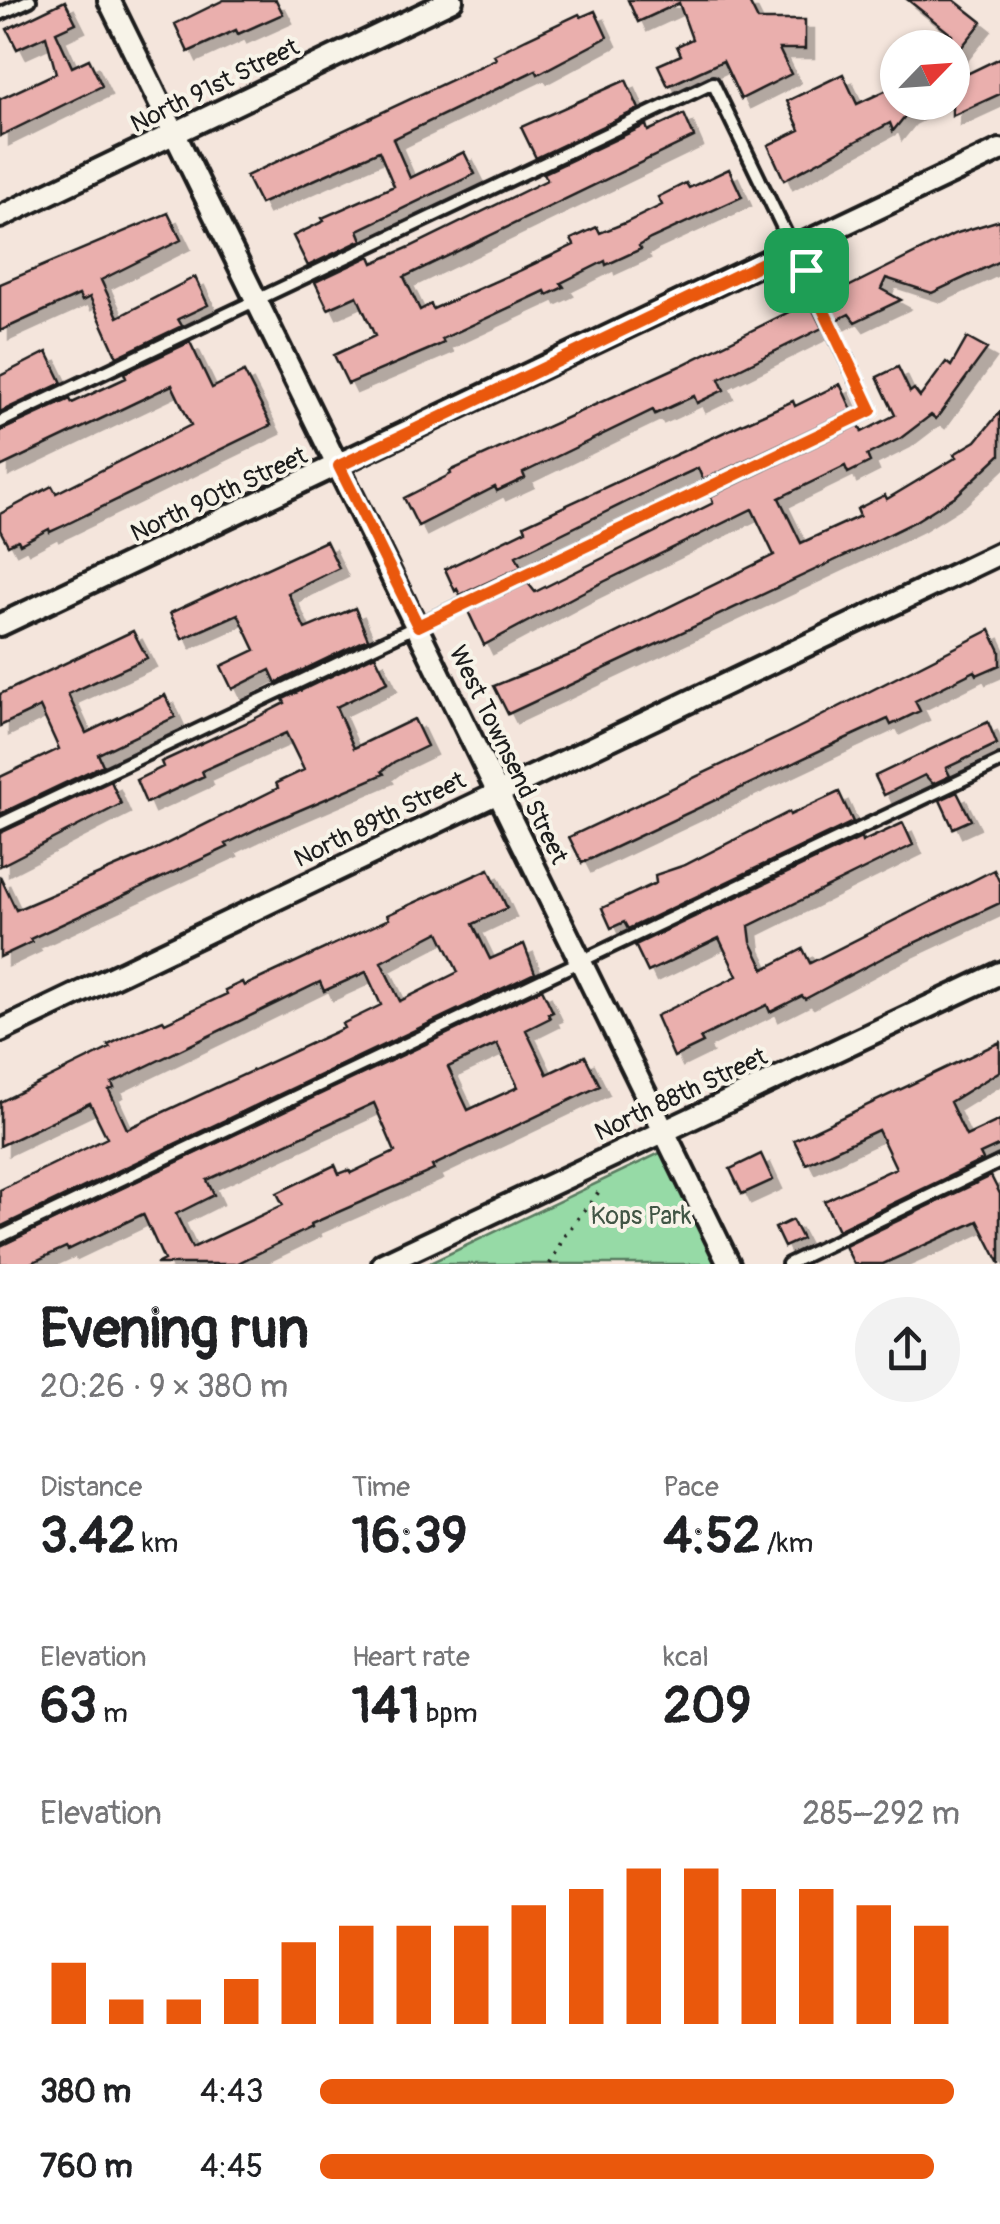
<!DOCTYPE html>
<html lang="en">
<head>
<meta charset="utf-8">
<style>
	:root { --surface:#fff; --page:#f2f2f2; --text:#202124; --muted:#757577; --accent:#ea580c }
	body { margin:0; font-family:Pangolin,sans-serif; background:var(--page); color:var(--text); height:100vh; display:flex; flex-direction:column; font-size:38px; white-space:nowrap }
	* { box-sizing:border-box; margin:0 }
	p { font-size:32px; color:var(--muted) }
	.icon { flex:none; width:55px; height:55px; fill:none; stroke:currentColor; stroke-width:2; stroke-linecap:round; stroke-linejoin:round }
	.map { position:relative; height:1264px; overflow:hidden }
	.panel { display:flex; flex-direction:column; background:var(--surface); flex:1 }
	.panel>* { flex:none }
	.needle { width:65px; rotate:65deg }
	.fabs { position:absolute; left:880px; top:30px; display:grid; gap:20px }
	.fabs a { display:grid; place-items:center; width:90px; height:90px; border-radius:50%; background:var(--surface); box-shadow:0 2px 8px #0004; font-size:50px }
	.pin { position:absolute; display:grid; place-items:center; width:85px; height:85px; color:#fff; margin:-42px; border-radius:20px; box-shadow:0 5px 15px #0006 }
	.round { display:grid; place-items:center; flex:none; width:105px; height:105px; border-radius:52px; background:var(--page) }
	.headline { display:flex; align-items:center; justify-content:space-between; height:170px; padding:0 40px }
	h1 { font-size:55px; font-weight:700; line-height:75px }
	.metrics { display:grid; grid-template-columns:repeat(3,1fr); gap:15px; height:170px; padding:10px 40px }
	.metrics div { display:grid; align-content:center }
	.metrics b { font-size:50px; font-weight:700 }
	.metrics small { font-size:28px; font-weight:400 }
	.metrics p { font-size:28px }
	.chart { height:280px; padding:20px 40px }
	.chart p { display:flex; justify-content:space-between }
	.chart svg { width:100%; height:180px; margin-top:10px; stroke:var(--accent); stroke-width:6 }
	ul { padding:0 40px; list-style:none; font-size:32px }
	li { display:grid; grid-template-columns:160px 120px 1fr; align-items:center; height:75px }
	li i { height:25px; border-radius:12px; background:var(--accent) }
	.map>svg:first-child { display:block }
	.green { fill:#96daa6; stroke:#597b61; stroke-width:2.5 }
	.building { fill:#eaafad; stroke:#1c1c1c; stroke-width:2.5; fill-rule:evenodd; filter:url(#shadow) }
	.lines { fill:none; stroke-linecap:round; stroke-linejoin:round }
	.lane-casing { stroke:#1c1c1c; stroke-width:18 }
	.street-casing { stroke:#1c1c1c; stroke-width:28 }
	.path { stroke:#1c1c1c; stroke-width:4; stroke-dasharray:2.5 8; stroke-linecap:butt }
	.lane { stroke:#f7f3e8; stroke-width:10 }
	.street { stroke:#f7f3e8; stroke-width:20 }
	.route-casing { stroke:#fff; stroke-width:20 }
	.route { stroke:#ea580c; stroke-width:12 }
	.labels { text-anchor:middle; dominant-baseline:central; stroke-width:8; stroke-linejoin:round; paint-order:stroke }
	.street-label { font-size:25px; fill:#1c1c1c; stroke:#f7f3e8 }
	.park-label { font-size:25px; fill:#415545; stroke:#f7f3e8 }
</style>
</head>
<body>
<div class="map">
<svg width="1000" height="1264" viewBox="0 0 1000 1264">
	<defs>
		<filter id="shadow"><feDropShadow dx="9" dy="9" stdDeviation="0" flood-color="#0004"/></filter>
	</defs>
	<rect width="100%" height="100%" fill="#f4e5dc"/>
	<filter id="ink" filterUnits="userSpaceOnUse"><feTurbulence type="fractalNoise" baseFrequency=".01" numOctaves="2"/><feDisplacementMap in="SourceGraphic" scale="20" xChannelSelector="R" yChannelSelector="G"/><feConvolveMatrix kernelMatrix="1 2 1 2 8 2 1 2 1" color-interpolation-filters="sRGB"/></filter>
	<g filter="url(#ink)">
		<path class="green" d="M662 1152 716 1264H428Z"/>
		<path class="building" d="M224 0H276L283 14 238 34 236 30 188 52 175 24Z
			M628 0H748L758 20H805V49H779L791 74 741 99 723 61 668 86 658 65 681 55 677 46 692 39 679 3 638 22Z
			M908 0H954L982 22 952 59V35Z
			M65 1 76 23 56 32 72 67 89 59 102 86 0 136V99L56 73 46 36 17 49 7 29Z
			M595 11 607 37 604 39 538 74 536 70 393 139 410 178 464 152 475 174 358 230 362 240 308 266 293 236 324 221 322 218 394 186 379 151 260 204 246 176 496 59 494 55 526 39 579 14 581 17Z
			M1000 58V94L952 116V81Z
			M843 74 857 104 898 85V102H932L906 115 893 131 890 123 784 180 768 145 800 130 787 101Z
			M626 80 639 109 536 158 521 127Z
			M684 114 694 137 404 277 420 310 431 304 433 309 521 270 574 245 571 239 597 227 600 233 625 223 662 205 658 197 686 183 689 188 729 169 742 197 650 239 639 246 641 249 606 265 605 261 561 283 564 287 547 295 545 291 442 339 444 343 348 384 334 355 375 336 357 296 328 309 315 282 370 256 373 263 412 246 547 180 544 173 646 125 648 131Z
			M168 213 181 240 101 280 118 317 195 277 208 305 178 319 182 326 117 357 90 297 82 301 79 295 0 331V284Z
			M1000 220V261L932 293 886 278 881 289 901 300 855 322 849 314 837 320 826 298 954 234Z
			M805 304 807 308 811 306 822 328 719 379 724 390 697 403 694 396 655 414 653 410 523 473 525 478 497 491 495 487 418 526 404 498 451 474 450 471 680 366Z
			M967 338 987 349 936 419 931 415 901 438 867 455 870 462 848 473 845 466 779 498 801 543 860 516 857 509 885 495 887 499 957 457 954 454 976 441 1000 412V455L957 495 914 522 857 550 508 714 494 686 575 653 774 555 752 509 581 593 484 645 468 611 528 583 535 592 713 503 711 496 859 425 862 432 895 415 877 377 898 367 910 392 914 389 920 397 946 362 951 366Z
			M190 342 212 388 244 372 271 425 63 526 50 532 49 529 20 544 18 540 8 545 0 530V514L52 486 56 493 191 425 172 385 0 467V431L70 399 72 403 126 378 124 373Z
			M47 352 62 383 0 412V376Z
			M840 384 852 410 703 480 698 468 659 486 516 556 521 567 460 595 457 589 455 591 445 569 526 530 524 525 744 423 793 401 795 406Z
			M326 541 339 568 288 593 305 629 355 608 368 639 276 683 270 670 232 689 221 666 255 650 238 614 182 639 170 613Z
			M990 630 1000 651V665L977 675 975 671 915 701 920 711 891 725 888 719 838 742 582 863 569 837 784 735Z
			M133 631 147 658 68 694 86 733 165 695 175 717 98 754 103 765 0 814V777L59 749 40 707 0 726V694Z
			M375 655 388 682 336 707 354 748 414 719 427 746 394 762 382 771 384 774 265 825 226 844 228 847 30 939 32 942 0 957V876L16 910 146 854 278 788 276 783 304 770 286 733 202 771 204 776 146 803 136 780 163 767 161 762 250 721 285 703 283 699Z
			M988 722 997 744 946 768 950 776 933 784 925 775 884 795 875 776Z
			M111 781 121 804 0 866V833Z
			M839 792 853 822 628 929 624 922 611 928 602 908 656 883 655 875 685 865 789 812 790 815Z
			M957 792 971 820 953 828 940 800Z
			M903 823 913 845 749 926 751 942 764 969 803 949 810 963 994 870 1000 883V903L886 956 805 999 802 996 770 1012 767 1005 700 1038 703 1043 674 1057 656 1016 737 976 719 938 648 972 635 945 861 838 862 842Z
			M489 869 507 908 473 924 490 959 524 944 535 973 0 1227V1190L107 1138 90 1103 0 1146V1102L110 1048 108 1045 135 1032 163 1020 165 1023 227 994 225 990 242 982 244 986 389 919 387 915ZM439 932 458 972 400 1001 381 962ZM366 972 381 1005 342 1024 344 1028 127 1129 109 1090 114 1088 112 1083 320 982 324 991Z
			M542 989 553 1012 548 1014 550 1018 526 1030 547 1074 585 1056 600 1086 432 1166 434 1170 311 1224 312 1227 236 1264H156L164 1260 143 1214 68 1250 66 1247 29 1264H0V1246ZM497 1044 518 1087 468 1110 448 1067ZM374 1103 395 1152 351 1173 349 1170 339 1174 335 1165 277 1193 283 1205 192 1248 176 1214 214 1195 207 1180Z
			M1000 1042V1071L950 1102 966 1136 1000 1120V1145L980 1154 983 1160 838 1230 824 1201 896 1168 878 1130 806 1164 794 1140Z
			M761 1154 773 1180 742 1194 730 1169Z
			M991 1176 1000 1194V1264L978 1221 883 1264H854L845 1246Z
			M792 1220 802 1239 784 1247 775 1228Z"/>
		<g class="lines">
			<g class="lane-casing">
				<path id="lane" d="M0 14 30 0
					M0 422 713 83 871 410 0 824
					M0 1237 1000 762
					M788 1264 1000 1162"/>
			</g>
			<g class="street-casing">
				<path id="street" d="M109 0 729 1264
					M0 217 452 0
					M0 625 1000 150
					M0 1031 1000 553
					M383 1264 1000 973"/>
			</g>
			<path class="path" d="M550 1264 565 1235 601 1189"/>
			<use href="#lane" class="lane"/>
			<use href="#street" class="street"/>
		</g>
	</g>
	<g class="lines" filter="url(#ink)">
		<g class="route-casing">
			<path id="route" d="M794 248 871 410 418 626 339 466Z"/>
		</g>
		<use href="#route" class="route"/>
	</g>
	<g class="labels">
		<g class="street-label">
			<text transform="translate(215 86) rotate(-26)">North 91st Street</text>
			<text transform="translate(219 495) rotate(-25)">North 90th Street</text>
			<text transform="translate(508 755) rotate(64)">West Townsend Street</text>
			<text transform="translate(380 820) rotate(-26)">North 89th Street</text>
			<text transform="translate(681 1095) rotate(-25)">North 88th Street</text>
		</g>
		<g class="park-label">
			<text x="641" y="1216">Kops Park</text>
		</g>
	</g>
</svg>
<div class="fabs">
<a><svg class="needle" viewBox="-14 -14 28 28"><path d="M0-13l5 13h-10z" fill="#e53935"/><path d="M0 13l5-13h-10z" fill="#757577"/></svg></a>
</div>
<div class="pin" style="left:806px;top:270px;background:#1e9e55"><svg class="icon" aria-label="arrive" viewBox="0 0 24 24"><path d="M6 21V4h12l-3 4 3 4H6"/></svg></div>
</div>
<section class="panel">
<div class="headline"><div><h1>Evening run</h1><p>20:26 · 9 × 380 m</p></div><a class="round"><svg class="icon" aria-label="share" viewBox="0 0 24 24"><path d="M12 15V3M7 8l5-5 5 5M5 13v7h14v-7"/></svg></a></div>
<div class="metrics">
<div><p>Distance</p><b>3.42<small> km</small></b></div>
<div><p>Time</p><b>16:39</b></div>
<div><p>Pace</p><b>4:52<small> /km</small></b></div>
</div>
<div class="metrics">
<div><p>Elevation</p><b>63<small> m</small></b></div>
<div><p>Heart rate</p><b>141<small> bpm</small></b></div>
<div><p>kcal</p><b>209</b></div>
</div>
<div class="chart"><p><span>Elevation</span>285–292 m</p>
<svg viewBox="0 0 160 44" preserveAspectRatio="none"><path d="M5 44V29M15 44V38M25 44V38M35 44V33M45 44V24M55 44V20M65 44V20M75 44V20M85 44V15M95 44V11M105 44V6M115 44V6M125 44V11M135 44V11M145 44V15M155 44V20"/></svg>
</div>
<ul>
<li><b>380 m</b>4:43<i style="width:99%"></i></li>
<li><b>760 m</b>4:45<i style="width:96%"></i></li>
</ul>
</section>
</body>
</html>
